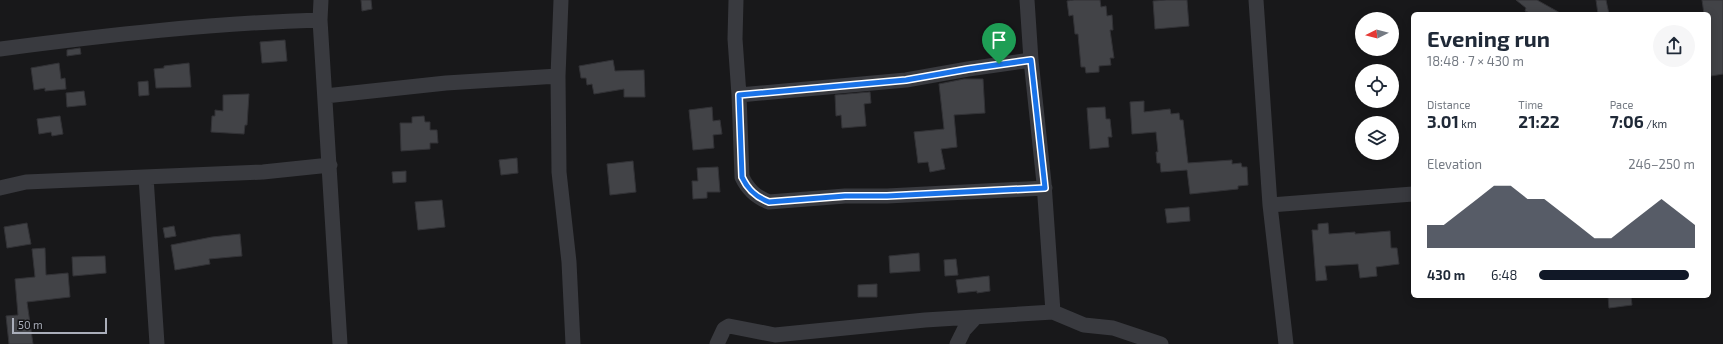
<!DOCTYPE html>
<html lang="en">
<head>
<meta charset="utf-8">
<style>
	:root { --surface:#fff; --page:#f6f6f7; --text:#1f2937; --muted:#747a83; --accent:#111827 }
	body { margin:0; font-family:"Exo 2",sans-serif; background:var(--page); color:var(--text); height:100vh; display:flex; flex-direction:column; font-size:15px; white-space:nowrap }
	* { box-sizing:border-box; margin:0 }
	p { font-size:13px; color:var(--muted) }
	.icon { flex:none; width:22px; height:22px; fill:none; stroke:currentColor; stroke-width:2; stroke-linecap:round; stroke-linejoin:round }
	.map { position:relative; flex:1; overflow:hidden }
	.drawer { position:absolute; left:1411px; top:12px; width:300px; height:286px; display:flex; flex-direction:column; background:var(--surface); border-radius:6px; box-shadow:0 2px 10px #0003 }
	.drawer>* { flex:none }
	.needle { width:26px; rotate:264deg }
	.tools { position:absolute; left:1355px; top:12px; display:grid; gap:8px }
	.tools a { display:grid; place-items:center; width:44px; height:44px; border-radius:50%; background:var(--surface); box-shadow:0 2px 10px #0003; font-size:20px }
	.scale { position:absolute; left:12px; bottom:10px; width:95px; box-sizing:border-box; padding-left:4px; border:2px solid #aaaeba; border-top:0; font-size:11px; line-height:14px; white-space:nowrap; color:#aaaeba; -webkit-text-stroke:3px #131315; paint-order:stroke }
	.pin { position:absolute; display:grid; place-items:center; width:34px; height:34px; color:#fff; margin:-41px -17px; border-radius:50% 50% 50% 0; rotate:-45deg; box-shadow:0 0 4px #0007 }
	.pin .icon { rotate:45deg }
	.round { display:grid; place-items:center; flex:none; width:42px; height:42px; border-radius:21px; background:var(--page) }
	.headline { display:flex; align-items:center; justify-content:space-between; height:68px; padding:0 16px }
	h1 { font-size:22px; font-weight:700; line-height:30px }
	.figures { display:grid; grid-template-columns:repeat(3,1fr); gap:6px; height:68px; padding:4px 16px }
	.figures div { display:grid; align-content:center }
	.figures b { font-size:17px; font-weight:700 }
	.figures small { font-size:11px; font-weight:400 }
	.figures p { font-size:11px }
	.chart { height:112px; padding:8px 16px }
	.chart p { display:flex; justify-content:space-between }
	.chart svg { width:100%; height:72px; margin-top:4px; fill:var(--accent); opacity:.7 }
	ul { padding:0 16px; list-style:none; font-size:13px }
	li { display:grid; grid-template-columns:64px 48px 1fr; align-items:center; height:30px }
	li i { height:10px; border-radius:5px; background:var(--accent) }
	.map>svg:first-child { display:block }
	.building { fill:#424347; stroke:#323236 }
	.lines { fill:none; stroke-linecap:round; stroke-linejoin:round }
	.minor { stroke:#393a3f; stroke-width:15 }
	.route-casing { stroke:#fff; stroke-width:8 }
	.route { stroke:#1a73e8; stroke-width:5 }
</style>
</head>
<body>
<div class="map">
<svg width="1723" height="344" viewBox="0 0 1723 344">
	<rect width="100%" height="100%" fill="#18181a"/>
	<path class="building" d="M361 0H371L372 9 362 11Z
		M1074 0H1100L1101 7 1106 6 1107 16 1112 15 1113 30H1110L1114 58H1110L1111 65 1099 66V72L1086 73 1085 67H1081L1078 34H1075L1073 15 1069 16 1067 1Z
		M1166 0H1187L1189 26 1155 29 1153 1Z
		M1516 0H1537L1562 14H1532L1525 11 1526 8Z
		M1596 0H1606L1609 14H1598Z
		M1702 0H1723V74L1711 76 1709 59V14H1704Z
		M285 40 287 61 262 63 260 42Z
		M80 48 81 54 67 56V50Z
		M613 60 615 71 644 70 645 97H624V89L594 94 592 84 587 85 586 78H581L579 66Z
		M59 63 61 79 65 78 66 89 45 91V88L34 90 31 68Z
		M189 63 191 87 156 88 154 69 164 68V66Z
		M964 79H983L985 113 954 115 957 147 941 149 945 169 930 172 928 162 918 163 914 132 944 129 939 84Z
		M148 81 149 95 139 96 138 82Z
		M84 91 86 105 67 107 66 93Z
		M870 92 871 103 864 104 866 126 842 128 841 115 836 116 835 95Z
		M249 94 247 125H245L244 134 211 132 212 116H215V110L223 111V95Z
		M1144 101V112L1170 109 1171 114 1179 113 1180 120H1183L1188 163 1232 160V164L1241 163 1242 167H1247L1248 185 1238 186V189L1190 194 1187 170 1161 172 1160 163H1157L1156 152H1158L1156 132 1132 134 1130 102Z
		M712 107 713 121 720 120 722 134 713 135 714 148 693 150 689 110Z
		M1105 107 1106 119H1110L1112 137H1108L1109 147 1090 149 1087 108Z
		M60 116 63 134 52 136 51 132 39 134 37 119Z
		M424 116 425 122H430V130H437L438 143H430V149L401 151 400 123H412V117Z
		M517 158 518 173 501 175 499 160Z
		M633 161 636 192 610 195 607 164Z
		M718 167 720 192H707V198L693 199 692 181H698L697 168Z
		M406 171V182L393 183 392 172Z
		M442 200 445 227 418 230 415 202Z
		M1189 207 1190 221 1167 223 1165 209Z
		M27 223 31 244 7 248 4 227Z
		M1328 223 1329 234 1355 232V234L1390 231 1391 248H1397L1399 264 1376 267 1377 276 1360 278 1358 264 1325 266 1327 280 1316 281 1312 230H1318V224Z
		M174 226 176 236 165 238 163 228Z
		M240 234 242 256 209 259 210 264 175 270 171 245 212 237Z
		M45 248 46 275 68 273 70 297 27 302 33 344H9L6 316 18 315 15 279 35 277 32 249Z
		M919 253 920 271 890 273 889 256Z
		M105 256 106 273 73 276 72 257Z
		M956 259 958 275 945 276 944 260Z
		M989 276 990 291 977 293V291L958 293 956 280Z
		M877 284V297H858V285Z
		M1608 296H1631L1632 305 1609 308Z"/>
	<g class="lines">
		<path class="minor" d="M321 0 320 20 340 344
			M736 0 735 39 739 95 742 177C748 190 756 197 769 202L845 196H887L1045 188
			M1027 0 1031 60 1044 183 1053 312
			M1256 0 1270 205 1286 344
			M0 49C107 35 213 23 320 20
			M558 76 559 172 569 262 573 344
			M739 95 906 80 968 69 1031 60
			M325 96 446 83 558 76 561 0
			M146 177 157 344
			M0 188 26 182 263 172 330 165
			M1270 205 1413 194
			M717 344 724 329 729 326 775 335 925 320 1053 312 1084 325 1113 328 1161 344
			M957 344 964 330 976 317"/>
	</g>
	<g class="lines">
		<g class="route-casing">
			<path id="route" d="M1031 60 1045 188 887 196H845L769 202C756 197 748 190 742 177L739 95 906 80 968 69Z"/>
		</g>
		<use href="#route" class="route"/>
	</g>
</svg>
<div class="tools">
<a><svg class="needle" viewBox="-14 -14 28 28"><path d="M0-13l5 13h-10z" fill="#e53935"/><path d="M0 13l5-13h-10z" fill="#747a83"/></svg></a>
<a><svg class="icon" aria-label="locate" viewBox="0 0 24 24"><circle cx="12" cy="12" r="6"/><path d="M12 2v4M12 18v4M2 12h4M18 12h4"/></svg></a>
<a><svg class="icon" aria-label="layers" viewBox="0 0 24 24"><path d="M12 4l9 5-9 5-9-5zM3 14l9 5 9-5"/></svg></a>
</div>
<div class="scale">50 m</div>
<div class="pin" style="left:999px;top:64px;background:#1e9e55"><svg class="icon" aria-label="arrive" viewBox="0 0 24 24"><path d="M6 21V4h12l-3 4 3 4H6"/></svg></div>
<section class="drawer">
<div class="headline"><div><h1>Evening run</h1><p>18:48 · 7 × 430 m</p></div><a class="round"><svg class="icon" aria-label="share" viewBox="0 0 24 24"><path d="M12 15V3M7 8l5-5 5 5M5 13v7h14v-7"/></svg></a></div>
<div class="figures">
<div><p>Distance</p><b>3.01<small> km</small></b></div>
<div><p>Time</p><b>21:22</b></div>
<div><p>Pace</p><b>7:06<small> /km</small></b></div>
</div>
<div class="chart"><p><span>Elevation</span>246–250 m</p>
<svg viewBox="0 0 160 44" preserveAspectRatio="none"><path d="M0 44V30L10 30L20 22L30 14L40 6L50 6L60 14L70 14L80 22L90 30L100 38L110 38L120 30L130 22L140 14L150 22L160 30V44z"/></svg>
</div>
<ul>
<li><b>430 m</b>6:48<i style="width:96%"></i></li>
</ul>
</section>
</div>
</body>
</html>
